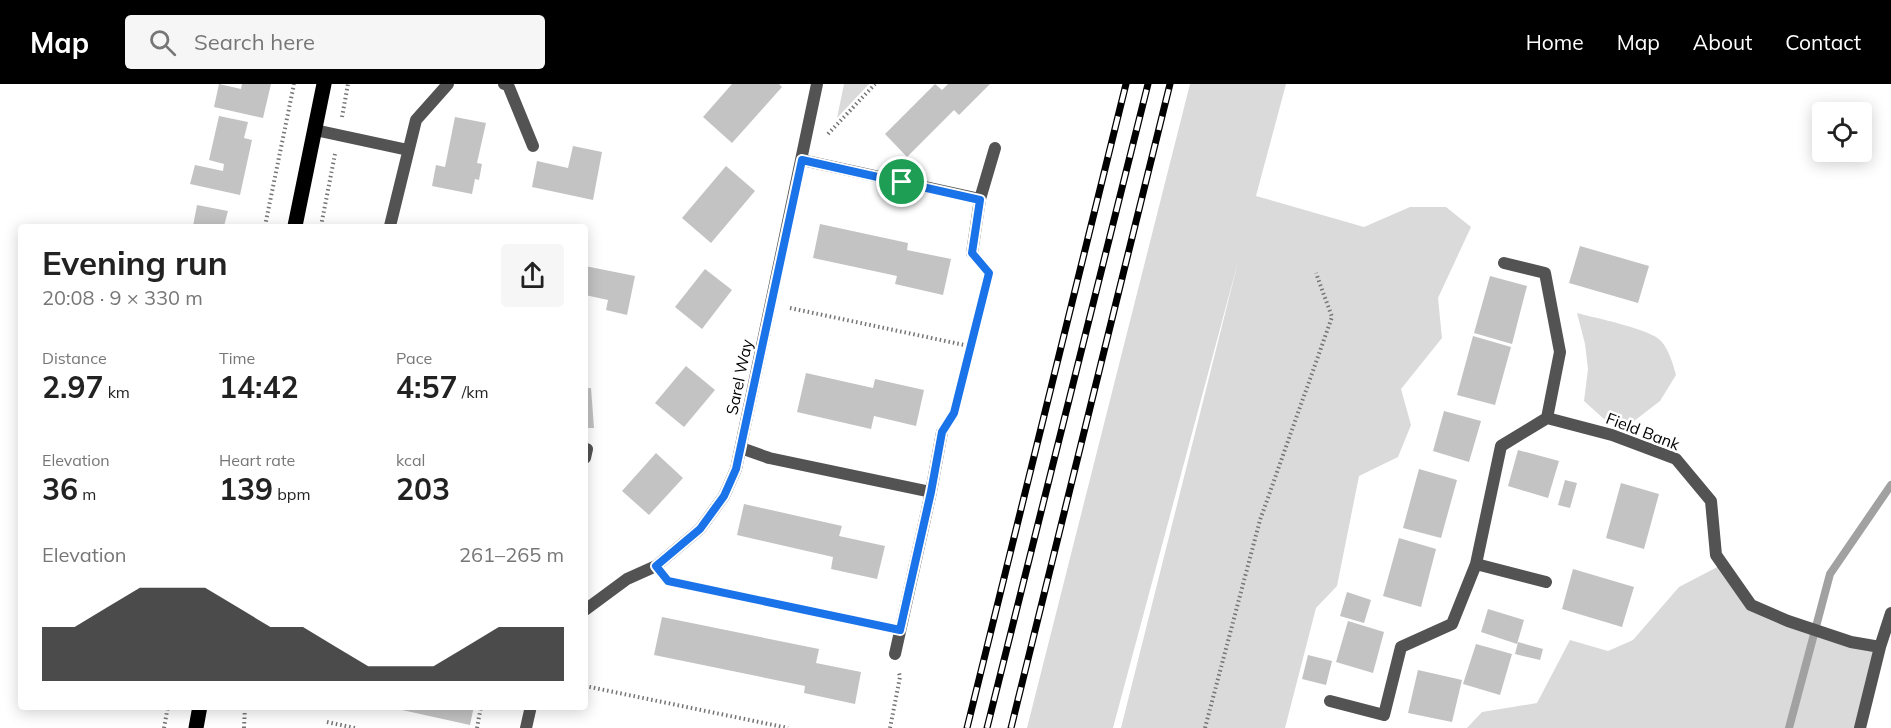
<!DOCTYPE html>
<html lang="en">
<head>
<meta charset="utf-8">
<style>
	:root { --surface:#fff; --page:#f6f6f6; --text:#222; --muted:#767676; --accent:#000 }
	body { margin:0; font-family:Mulish,sans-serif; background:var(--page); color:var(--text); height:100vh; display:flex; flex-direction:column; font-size:22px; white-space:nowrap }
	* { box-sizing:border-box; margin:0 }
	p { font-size:20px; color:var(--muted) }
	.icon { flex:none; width:33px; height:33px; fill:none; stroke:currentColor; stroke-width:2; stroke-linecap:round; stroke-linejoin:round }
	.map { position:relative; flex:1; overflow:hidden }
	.panel { position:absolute; left:18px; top:140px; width:570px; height:486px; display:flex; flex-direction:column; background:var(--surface); border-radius:6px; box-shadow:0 3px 15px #0003 }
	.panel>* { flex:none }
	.fabs { position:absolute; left:1812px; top:18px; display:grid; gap:12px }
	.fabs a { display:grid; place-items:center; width:60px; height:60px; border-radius:6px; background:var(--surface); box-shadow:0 3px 15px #0003; font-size:30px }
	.pin { position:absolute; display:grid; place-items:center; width:51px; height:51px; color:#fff; margin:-26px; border:3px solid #fff; border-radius:50%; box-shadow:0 2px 6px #0007 }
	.round { display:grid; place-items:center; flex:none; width:63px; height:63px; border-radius:6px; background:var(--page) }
	.overview { display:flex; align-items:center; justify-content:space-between; height:102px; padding:0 24px }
	h1 { font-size:33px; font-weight:700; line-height:45px }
	.metrics { display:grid; grid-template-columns:repeat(3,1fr); gap:9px; height:102px; padding:6px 24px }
	.metrics div { display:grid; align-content:center }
	.metrics b { font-size:30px; font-weight:700 }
	.metrics small { font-size:16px; font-weight:400 }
	.metrics p { font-size:16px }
	.chart { height:168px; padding:12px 24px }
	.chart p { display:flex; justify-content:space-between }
	.chart svg { width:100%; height:108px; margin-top:6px; fill:var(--accent); opacity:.7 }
	header { display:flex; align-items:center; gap:36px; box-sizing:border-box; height:84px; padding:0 30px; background:var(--accent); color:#fff }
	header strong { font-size:28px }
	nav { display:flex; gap:33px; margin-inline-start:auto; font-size:21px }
	.search { width:420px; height:54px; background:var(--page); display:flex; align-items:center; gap:15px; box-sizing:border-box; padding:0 21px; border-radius:6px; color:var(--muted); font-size:22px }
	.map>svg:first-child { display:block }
	.green { fill:#dadada }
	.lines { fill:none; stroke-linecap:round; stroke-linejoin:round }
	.stream { stroke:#a1a1a1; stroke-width:8 }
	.building { fill:#c3c3c3 }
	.path { stroke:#757575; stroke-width:4; stroke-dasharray:1.5 3; stroke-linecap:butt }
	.service { stroke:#535353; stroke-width:12 }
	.minor { stroke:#535353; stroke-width:12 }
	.primary { stroke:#000; stroke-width:15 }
	.rail-casing { stroke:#000; stroke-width:7 }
	.rail { stroke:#fff; stroke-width:4.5; stroke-dasharray:14; stroke-linecap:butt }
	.route-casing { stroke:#fff; stroke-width:12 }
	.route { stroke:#1a73e8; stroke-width:8 }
	.labels { text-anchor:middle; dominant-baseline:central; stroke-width:5; stroke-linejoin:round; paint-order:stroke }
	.street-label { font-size:16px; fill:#000; stroke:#fff }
</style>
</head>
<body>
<header>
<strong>Map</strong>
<div class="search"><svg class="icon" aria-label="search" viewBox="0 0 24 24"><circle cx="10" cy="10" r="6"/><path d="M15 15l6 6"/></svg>Search here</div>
<nav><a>Home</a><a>Map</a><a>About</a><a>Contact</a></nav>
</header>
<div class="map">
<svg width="1891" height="644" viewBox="0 0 1891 644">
	<rect width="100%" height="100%" fill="#fff"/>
	<path class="green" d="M844 0H869L837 34Z
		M1190 0H1286L1256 112 1364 143 1410 123H1446L1471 143 1438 214 1442 254 1401 305 1411 341 1398 373 1359 392 1337 502 1316 524 1285 644H1121L1239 174 1113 644H1027Z
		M1577 229C1595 234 1651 245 1661 257 1669 266 1673 280 1676 291L1660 317 1634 337 1604 335 1584 317 1588 285 1585 260Z
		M1723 480 1751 521 1880 563 1860 644H1467L1482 628 1537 619 1570 556 1608 567 1633 556 1679 503Z"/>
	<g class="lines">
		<path class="stream" d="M1789 644 1830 490 1891 401"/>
	</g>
	<path class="building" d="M219 0 241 5 242 0H271L263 34 214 23Z
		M732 0H779L782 3 732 59 703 33Z
		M935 0 942 6 948 0H990L959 31 954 26 907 73 885 50Z
		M219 32 248 38 244 54 252 56 240 111 190 100 195 81 223 87 224 80 209 76Z
		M455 33 486 39 477 79 482 80 479 96 475 95 472 110 432 102 436 81 445 83Z
		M573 62 602 68 593 116 532 103 537 77 568 84Z
		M726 82 755 107 711 159 682 134Z
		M197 121 228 127 224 142H193Z
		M820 140 908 159 907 166 951 175 943 211 895 200 897 192 813 174Z
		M1580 162 1649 182 1638 219 1569 199Z
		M585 182 635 192 627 231 606 226 608 216 585 211Z
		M705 185 732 206 702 245 675 223Z
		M1490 192 1527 202 1512 260 1474 249Z
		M1473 252 1511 263 1495 321 1457 311Z
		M686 282 715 306 684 343 655 319Z
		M806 289 873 304 875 295 924 306 916 342 874 332 871 345 797 328Z
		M585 304H591L594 344H585Z
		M1444 327 1481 337 1469 378 1433 367Z
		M1518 366 1559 377 1548 414 1508 402Z
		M656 369 683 394 649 431 622 407Z
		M1419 385 1457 396 1441 454 1403 444Z
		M1565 396 1577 399 1570 424 1558 421Z
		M1621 399 1659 410 1644 465 1606 454Z
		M744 420 842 442 839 452 885 462 877 495 831 485 833 473 737 451Z
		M1399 454 1436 465 1421 523 1383 512Z
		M1573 485 1634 503 1622 543 1562 525Z
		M1347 508 1371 516 1364 539 1340 532Z
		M1488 525 1524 536 1517 560 1481 548Z
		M662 533 819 565 816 579 861 588 855 620 804 609 805 602 654 571Z
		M1348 537 1384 548 1373 589 1336 578Z
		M1518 558 1543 565 1540 576 1515 570Z
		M1476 560 1512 570 1500 611 1463 600Z
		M1308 571 1332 577 1326 601 1302 595Z
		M1418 586 1462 596 1452 638 1408 629Z
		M384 622H474L470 641Z"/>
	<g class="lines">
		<path class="path" d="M342 33 348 0
			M828 50 875 0
			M265 142 294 0
			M321 142 335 70
			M790 224 969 262 954 329 951 333
			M969 262 989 189 984 183
			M668 497 883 543
			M585 602 788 644
			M327 638 355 644
			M164 644 168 622
			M244 644 245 622
			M477 644 481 622
			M890 644 900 593 899 589
			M1205 644 1260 436 1332 233 1316 189"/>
		<path class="service" d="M802 76 980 115
			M972 169 980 115 995 64
			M741 364 769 374 931 408
			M585 374 587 365
			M895 570 931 408 942 348"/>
		<path class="minor" d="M504 0 508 1 533 62
			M315 46 408 66
			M390 142 416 36 448 0
			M1504 179 1545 189 1560 268 1547 334
			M1476 480 1546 498
			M585 526 627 495 656 482 700 445 724 412 736 385 817 0
			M1330 617 1384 631 1401 563 1452 540 1476 480 1501 362 1547 334 1612 351 1676 375 1711 417 1716 471 1751 521 1788 537 1851 558 1880 563
			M526 644 531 622
			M1860 644 1880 563 1891 529"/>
		<path class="primary" d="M295 142 324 0
			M196 644 200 622"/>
		<g class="rail-casing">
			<path id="rail" d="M967 644 1126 0
				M987 644 1148 0
				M1011 644 1170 0"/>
		</g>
		<use href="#rail" class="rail"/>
	</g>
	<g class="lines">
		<g class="route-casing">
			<path id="route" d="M802 76 980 116 972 169 989 189 954 329 942 348 931 408 900 546 668 497 656 482 700 445 724 412 736 385Z"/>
		</g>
		<use href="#route" class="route"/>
	</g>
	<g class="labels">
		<g class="street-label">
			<text transform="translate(739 293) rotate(-78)">Sarel Way</text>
			<text transform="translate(1643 347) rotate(21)">Field Bank</text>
		</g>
	</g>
</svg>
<div class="fabs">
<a><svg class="icon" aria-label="locate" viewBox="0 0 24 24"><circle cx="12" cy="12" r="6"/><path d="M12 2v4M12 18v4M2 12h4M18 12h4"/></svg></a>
</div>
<div class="pin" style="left:902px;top:98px;background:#1e9e55"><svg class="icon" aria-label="arrive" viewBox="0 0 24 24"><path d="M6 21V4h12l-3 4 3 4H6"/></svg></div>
<section class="panel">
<div class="overview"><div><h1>Evening run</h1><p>20:08 · 9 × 330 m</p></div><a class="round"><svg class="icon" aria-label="share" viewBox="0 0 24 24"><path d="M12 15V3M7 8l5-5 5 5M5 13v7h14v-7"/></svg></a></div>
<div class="metrics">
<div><p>Distance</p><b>2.97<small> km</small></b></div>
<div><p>Time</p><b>14:42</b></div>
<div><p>Pace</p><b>4:57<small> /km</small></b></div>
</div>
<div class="metrics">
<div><p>Elevation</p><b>36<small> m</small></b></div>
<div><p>Heart rate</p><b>139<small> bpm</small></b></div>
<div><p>kcal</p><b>203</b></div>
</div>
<div class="chart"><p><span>Elevation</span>261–265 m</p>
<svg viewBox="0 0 160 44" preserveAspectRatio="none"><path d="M0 44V22L10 22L20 14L30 6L40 6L50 6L60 14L70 22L80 22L90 30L100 38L110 38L120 38L130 30L140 22L150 22L160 22V44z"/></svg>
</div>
</section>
</div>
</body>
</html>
